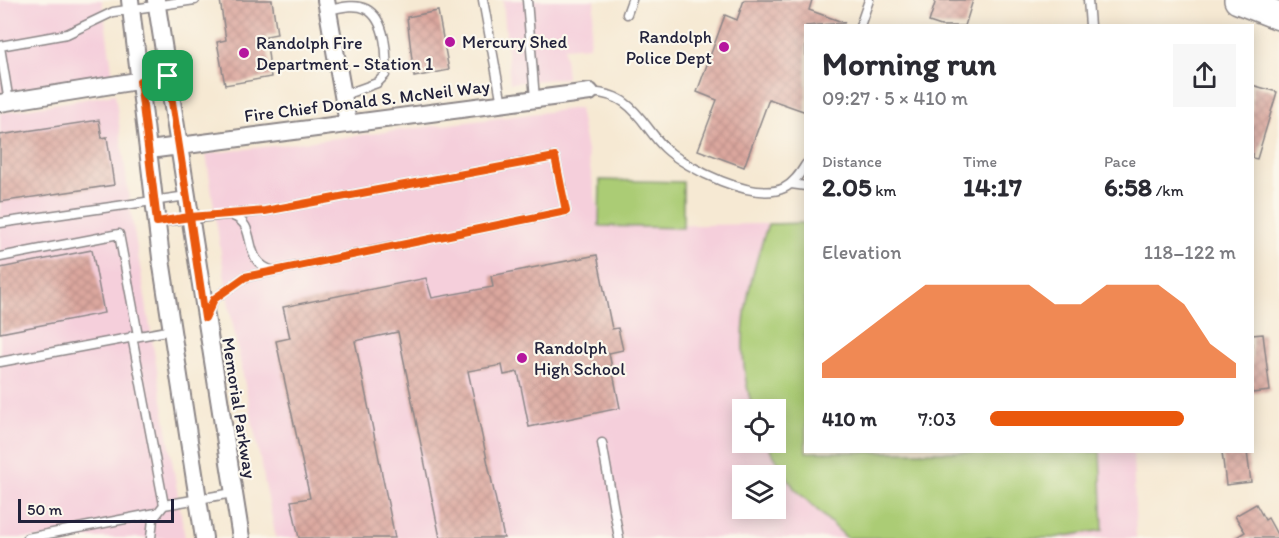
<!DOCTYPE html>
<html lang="en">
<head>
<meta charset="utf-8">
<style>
	:root { --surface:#fff; --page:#f7f7f7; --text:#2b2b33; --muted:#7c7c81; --accent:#ea580c }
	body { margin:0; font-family:Itim,sans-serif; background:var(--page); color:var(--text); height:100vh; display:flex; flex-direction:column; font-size:22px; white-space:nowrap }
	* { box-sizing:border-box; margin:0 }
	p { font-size:20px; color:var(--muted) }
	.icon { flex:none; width:33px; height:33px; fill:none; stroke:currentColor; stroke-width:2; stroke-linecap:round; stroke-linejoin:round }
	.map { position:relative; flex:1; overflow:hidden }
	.drawer { position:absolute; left:804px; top:24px; width:450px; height:429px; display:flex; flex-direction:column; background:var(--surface); border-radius:0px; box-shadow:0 3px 15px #0003 }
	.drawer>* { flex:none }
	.fabs { position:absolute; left:732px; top:399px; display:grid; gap:12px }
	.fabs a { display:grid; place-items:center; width:54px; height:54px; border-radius:0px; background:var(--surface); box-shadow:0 3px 15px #0003; font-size:30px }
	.scale { position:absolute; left:18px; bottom:15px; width:156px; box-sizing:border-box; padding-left:6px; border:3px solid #22223b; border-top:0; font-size:16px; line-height:21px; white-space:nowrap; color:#22223b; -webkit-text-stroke:4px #fbf7ec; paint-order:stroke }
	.pin { position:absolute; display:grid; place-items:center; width:51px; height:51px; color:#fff; margin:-26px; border-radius:12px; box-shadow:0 3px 9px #0006 }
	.round { display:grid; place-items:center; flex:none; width:63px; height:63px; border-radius:0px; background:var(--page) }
	.summary { display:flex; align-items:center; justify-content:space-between; height:102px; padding:0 18px }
	h1 { font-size:33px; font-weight:700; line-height:45px }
	.figures { display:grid; grid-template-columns:repeat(3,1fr); gap:9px; height:102px; padding:6px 18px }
	.figures div { display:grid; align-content:center }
	.figures b { font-size:26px; font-weight:700 }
	.figures small { font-size:16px; font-weight:400 }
	.figures p { font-size:16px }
	.chart { height:168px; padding:12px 18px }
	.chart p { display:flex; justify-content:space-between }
	.chart svg { width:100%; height:108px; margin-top:6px; fill:var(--accent); opacity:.7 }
	ul { padding:0 18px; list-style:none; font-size:20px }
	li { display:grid; grid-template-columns:96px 72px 1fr; align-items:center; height:45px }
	li i { height:15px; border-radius:8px; background:var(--accent) }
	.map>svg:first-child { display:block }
	.built { fill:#f5cfdb; fill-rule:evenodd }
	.green { fill:#abcc74; stroke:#667758; stroke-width:1.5 }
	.building { fill:url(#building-cross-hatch) }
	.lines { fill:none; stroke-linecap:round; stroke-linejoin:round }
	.lane-casing { stroke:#8c8687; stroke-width:11 }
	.street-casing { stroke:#8c8687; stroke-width:20 }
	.primary-casing { stroke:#8c8687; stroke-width:30 }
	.lane { stroke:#fff; stroke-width:8 }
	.street { stroke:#fff; stroke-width:16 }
	.primary { stroke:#fff; stroke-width:27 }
	.route-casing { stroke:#fff; stroke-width:12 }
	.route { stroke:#ea580c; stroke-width:8 }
	.poi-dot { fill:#b5179e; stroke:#fbf7ec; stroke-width:2 }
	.labels { text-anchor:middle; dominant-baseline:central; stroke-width:4.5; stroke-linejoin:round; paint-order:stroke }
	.poi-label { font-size:18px; fill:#22223b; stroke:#fbf7ec; text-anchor:start }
	.street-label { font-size:18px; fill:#22223b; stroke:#fbf7ec }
</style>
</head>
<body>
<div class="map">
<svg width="1279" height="538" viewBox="0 0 1279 538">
	<defs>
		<pattern id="building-cross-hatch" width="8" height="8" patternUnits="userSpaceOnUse" patternTransform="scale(1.5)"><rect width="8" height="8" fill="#dba79e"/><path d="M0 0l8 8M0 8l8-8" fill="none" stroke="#bc8f89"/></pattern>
	</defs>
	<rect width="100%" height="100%" fill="#fbf7ec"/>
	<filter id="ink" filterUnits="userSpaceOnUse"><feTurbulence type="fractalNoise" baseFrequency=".0167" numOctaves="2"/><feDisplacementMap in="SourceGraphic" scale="12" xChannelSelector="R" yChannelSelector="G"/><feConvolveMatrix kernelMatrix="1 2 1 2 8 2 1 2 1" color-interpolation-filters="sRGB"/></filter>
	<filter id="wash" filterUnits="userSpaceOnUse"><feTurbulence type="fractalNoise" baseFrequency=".008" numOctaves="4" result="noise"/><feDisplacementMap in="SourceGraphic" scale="24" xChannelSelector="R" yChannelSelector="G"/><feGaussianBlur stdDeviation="1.35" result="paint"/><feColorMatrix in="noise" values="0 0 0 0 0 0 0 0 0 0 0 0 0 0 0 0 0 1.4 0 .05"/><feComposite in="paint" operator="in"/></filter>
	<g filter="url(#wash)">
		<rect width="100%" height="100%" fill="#f6e9d3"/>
		<path class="built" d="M0 0H102L113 76 0 93Z
			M503 0H595L589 46 564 48 567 78 510 83Z
			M115 94 131 212 185 538H0V113Z
			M579 108 601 227 805 223 806 452H1133L1136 538H276L229 306 206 154ZM742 410H776V442H742ZM742 476H776V508H742Z"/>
		<path class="green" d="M600 180 683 182V228L599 226Z
			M805 223 806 452H1100L1103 530 1052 538H847L794 488 766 443 776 442V410L753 409C732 345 747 286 768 224Z"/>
		<g id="blocks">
			<path class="building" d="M220 0H272L277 34 266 36 271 77 225 85 217 42 226 40Z
				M744 0H812L809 10 845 23 806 26V112L769 99 744 167 698 150 717 100 697 92 725 15 737 20Z
				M936 0H973L965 26H941L929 22Z
				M438 11 449 70 414 77 407 17Z
				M1252 85 1277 92 1257 159 1252 158Z
				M99 120 102 138 107 137 114 185 0 202V135Z
				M92 250 104 313 0 333V268Z
				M597 255 612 329 618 328 623 350 609 353 620 408 529 427 518 372 504 375 502 365 468 371 504 538H440L398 332 355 341 395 538H299L291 501 310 498 276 341 290 338 283 307 426 278 432 298 493 287 491 276Z
				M1263 334 1270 391 1252 393V335Z
				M1222 452H1247L1251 482 1226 485Z
				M1256 504 1265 520 1268 518 1279 538H1235L1245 532 1235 516Z"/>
		</g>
	</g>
	<g filter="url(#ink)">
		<use href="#blocks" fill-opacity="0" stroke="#8c8687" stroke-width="1.5"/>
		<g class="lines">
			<g class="lane-casing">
				<path id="lane" d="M483 0 502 104
					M527 0 535 99
					M1088 0 1090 26
					M328 10C339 8 355 3 366 9 386 19 388 57 385 75L377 83 344 95
					M627 14 632 0
					M860 26 869 0
					M0 46 67 34 113 12 195 0
					M0 47 9 102
					M590 92C602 93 615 95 625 103 641 114 650 134 665 148 687 169 754 202 784 188 794 183 800 174 806 164
					M791 184 806 186
					M233 216C260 226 239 261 274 271
					M157 222 265 211 555 157 566 211 245 277 214 299 208 312
					M0 223 187 196
					M0 257 119 234 138 335
					M132 336 164 505
					M0 362 172 330
					M602 443 619 538
					M27 538 156 513
					M151 538 153 519 164 505 233 493"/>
			</g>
			<g class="street-casing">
				<path id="street" d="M130 0 162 266 204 538
					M156 0 241 538
					M326 0 348 123
					M0 103 168 76
					M149 150 590 92"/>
			</g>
			<g class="primary-casing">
				<path id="primary" d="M1238 0 1279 16"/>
			</g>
			<use href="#lane" class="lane"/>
			<use href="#street" class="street"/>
			<use href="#primary" class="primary"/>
		</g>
	</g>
	<g class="lines" filter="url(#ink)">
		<g class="route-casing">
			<path id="route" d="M168 76 140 81 157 222 190 217 205 318 214 299 245 277 566 211 555 157 265 211 190 217 168 76"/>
		</g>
		<use href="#route" class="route"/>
	</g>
	<g class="poi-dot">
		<circle cx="450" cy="42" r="6"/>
		<circle cx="724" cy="47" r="6"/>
		<circle cx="244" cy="53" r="6"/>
		<circle cx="522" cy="358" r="6"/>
	</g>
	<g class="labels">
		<g class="poi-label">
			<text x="712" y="37" text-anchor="end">Randolph<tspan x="712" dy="21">Police Dept</tspan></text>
			<text x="462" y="42">Mercury Shed</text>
			<text x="256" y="43">Randolph Fire<tspan x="256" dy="21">Department - Station 1</tspan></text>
			<text x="534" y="348">Randolph<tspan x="534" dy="21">High School</tspan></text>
		</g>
		<g class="street-label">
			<text transform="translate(367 101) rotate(-7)">Fire Chief Donald S. McNeil Way</text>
			<text transform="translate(239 408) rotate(81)">Memorial Parkway</text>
		</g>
	</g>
</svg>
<div class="fabs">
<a><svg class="icon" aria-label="locate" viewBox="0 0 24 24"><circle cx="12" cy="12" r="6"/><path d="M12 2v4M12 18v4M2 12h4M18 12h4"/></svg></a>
<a><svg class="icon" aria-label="layers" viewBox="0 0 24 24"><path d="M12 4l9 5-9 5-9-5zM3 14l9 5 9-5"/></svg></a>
</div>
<div class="scale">50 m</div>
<div class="pin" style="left:168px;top:76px;background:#1e9e55"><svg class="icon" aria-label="arrive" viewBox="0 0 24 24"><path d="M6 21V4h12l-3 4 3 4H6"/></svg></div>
<section class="drawer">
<div class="summary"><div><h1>Morning run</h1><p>09:27 · 5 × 410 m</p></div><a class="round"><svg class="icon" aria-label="share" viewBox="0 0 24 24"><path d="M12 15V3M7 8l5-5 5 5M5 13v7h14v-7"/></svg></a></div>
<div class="figures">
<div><p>Distance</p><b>2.05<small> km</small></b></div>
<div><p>Time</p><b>14:17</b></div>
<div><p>Pace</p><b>6:58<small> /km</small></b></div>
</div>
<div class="chart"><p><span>Elevation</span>118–122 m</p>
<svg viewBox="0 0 160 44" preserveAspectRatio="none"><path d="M0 44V38L10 30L20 22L30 14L40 6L50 6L60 6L70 6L80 6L90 14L100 14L110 6L120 6L130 6L140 14L150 30L160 38V44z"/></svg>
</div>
<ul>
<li><b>410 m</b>7:03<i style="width:79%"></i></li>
</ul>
</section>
</div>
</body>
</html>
